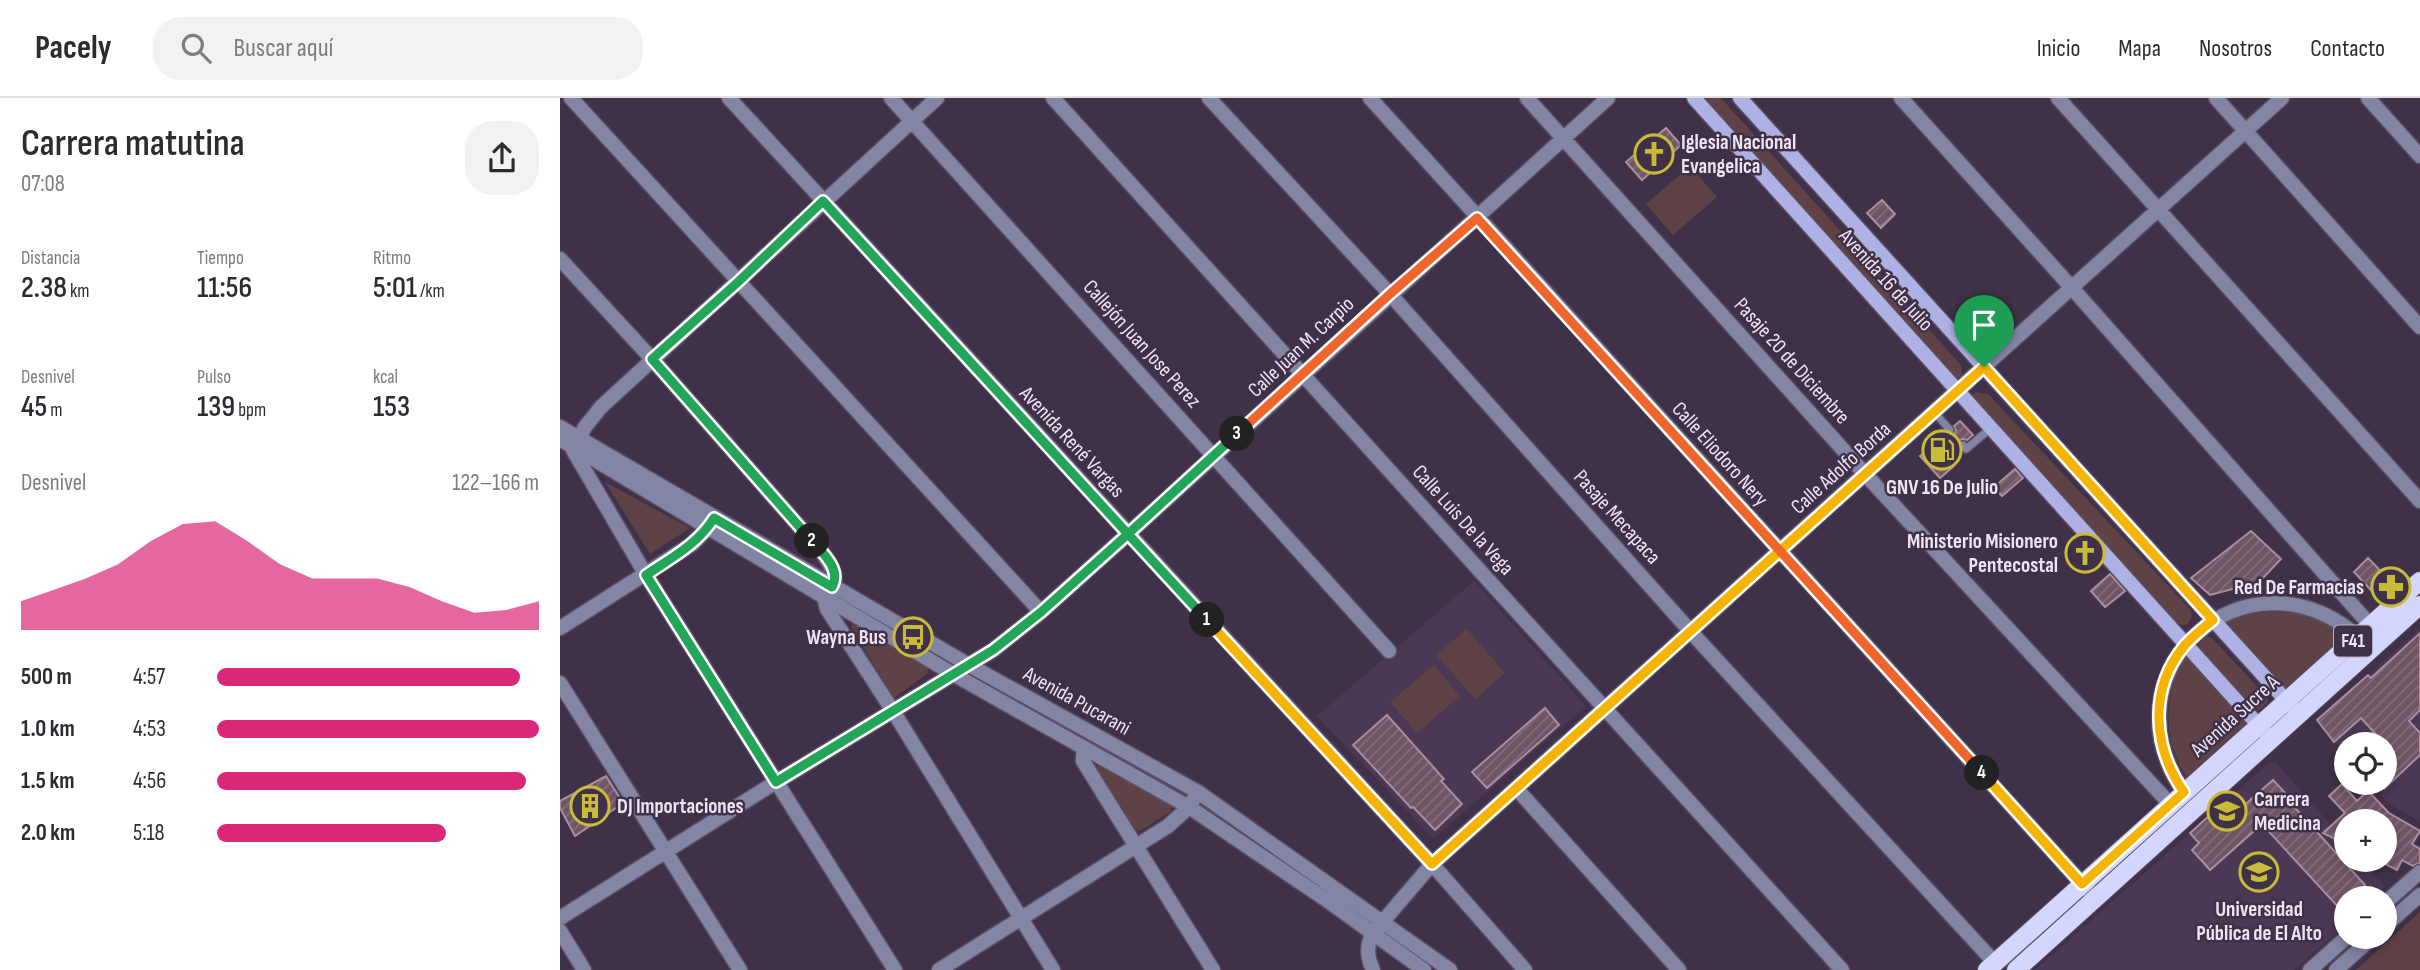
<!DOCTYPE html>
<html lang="es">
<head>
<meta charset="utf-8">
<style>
	:root { --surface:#fff; --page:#f2f2f3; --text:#2b2b33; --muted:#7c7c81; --line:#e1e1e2; --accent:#db2777 }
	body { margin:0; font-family:"Sofia Sans Condensed",sans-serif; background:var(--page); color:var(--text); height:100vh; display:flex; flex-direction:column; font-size:26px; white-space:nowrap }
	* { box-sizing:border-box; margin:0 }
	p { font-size:23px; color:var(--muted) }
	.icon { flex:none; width:38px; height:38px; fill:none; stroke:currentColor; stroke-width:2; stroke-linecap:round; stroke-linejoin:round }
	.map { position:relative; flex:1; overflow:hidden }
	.side { display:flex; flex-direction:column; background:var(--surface); width:560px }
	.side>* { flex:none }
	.tools { position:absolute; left:1774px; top:634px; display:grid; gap:14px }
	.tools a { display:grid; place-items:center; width:63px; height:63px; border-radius:50%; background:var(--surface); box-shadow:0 4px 10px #0003; font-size:35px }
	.pin { position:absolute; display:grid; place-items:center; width:60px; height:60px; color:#fff; margin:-72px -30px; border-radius:50% 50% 50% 0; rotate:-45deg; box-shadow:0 0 7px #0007 }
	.pin .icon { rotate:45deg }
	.km { position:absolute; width:35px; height:35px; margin:-18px; border-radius:50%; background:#222; color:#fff; font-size:19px; line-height:35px; text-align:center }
	.round { display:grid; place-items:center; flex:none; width:74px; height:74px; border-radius:28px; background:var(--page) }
	.summary { display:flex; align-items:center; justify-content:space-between; height:119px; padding:0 21px }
	h1 { font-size:38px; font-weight:600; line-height:52px }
	.metrics { display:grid; grid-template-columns:repeat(3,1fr); gap:10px; height:119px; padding:7px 21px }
	.metrics div { display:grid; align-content:center }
	.metrics b { font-size:30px; font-weight:600 }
	.metrics small { font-size:19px; font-weight:400 }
	.metrics p { font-size:19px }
	.chart { height:196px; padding:14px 21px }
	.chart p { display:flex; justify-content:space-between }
	.chart svg { width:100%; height:126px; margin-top:7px; fill:var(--accent); opacity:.7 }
	ul { padding:0 21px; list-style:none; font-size:23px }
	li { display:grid; grid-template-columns:112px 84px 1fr; align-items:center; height:52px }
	li i { height:18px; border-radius:9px; background:var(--accent) }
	header { display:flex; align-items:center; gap:42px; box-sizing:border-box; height:98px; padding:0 35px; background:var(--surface); border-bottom:2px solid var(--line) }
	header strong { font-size:33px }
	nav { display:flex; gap:38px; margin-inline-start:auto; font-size:24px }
	.search { width:490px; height:63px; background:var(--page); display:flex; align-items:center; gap:18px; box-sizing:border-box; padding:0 24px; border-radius:28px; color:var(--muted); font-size:26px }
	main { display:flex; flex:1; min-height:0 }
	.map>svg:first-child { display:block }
	.built { fill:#4a3855 }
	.park { fill:#5f4245 }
	.building { fill:url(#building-hatch); stroke:#ab8d9e; stroke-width:2 }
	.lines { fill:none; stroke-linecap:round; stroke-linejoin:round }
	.service-casing { stroke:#5b4e63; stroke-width:10 }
	.minor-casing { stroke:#5b4e63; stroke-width:17 }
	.tertiary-casing { stroke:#5b4e63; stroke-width:17 }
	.secondary-casing { stroke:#5b4e63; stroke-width:17 }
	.primary-casing { stroke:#5b4e63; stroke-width:20 }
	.service { stroke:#8385a5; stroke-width:7 }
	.minor { stroke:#8385a5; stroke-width:14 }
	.tertiary { stroke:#8385a5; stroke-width:14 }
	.secondary { stroke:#aeb1e3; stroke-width:14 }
	.primary { stroke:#d3d6fd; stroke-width:18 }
	.split-1-casing { stroke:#fff; stroke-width:14 }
	.split-2-casing { stroke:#fff; stroke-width:14 }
	.split-3-casing { stroke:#fff; stroke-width:14 }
	.split-4-casing { stroke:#fff; stroke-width:14 }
	.split-5-casing { stroke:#fff; stroke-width:14 }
	.split-1 { stroke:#f5b400; stroke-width:9 }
	.split-2 { stroke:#22a559; stroke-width:9 }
	.split-3 { stroke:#22a559; stroke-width:9 }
	.split-4 { stroke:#f0652b; stroke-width:9 }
	.split-5 { stroke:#f5b400; stroke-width:9 }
	.labels { text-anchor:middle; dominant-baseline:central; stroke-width:5; stroke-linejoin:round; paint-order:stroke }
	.shield { fill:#3f3147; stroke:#b9aebf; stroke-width:2 }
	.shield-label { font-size:19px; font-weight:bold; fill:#ede4f3 }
	.poi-label { font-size:21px; font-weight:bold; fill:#ede4f3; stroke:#3f3147; text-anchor:start }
	.street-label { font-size:21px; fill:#ede4f3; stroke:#3f3147 }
</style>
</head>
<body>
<header>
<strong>Pacely</strong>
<div class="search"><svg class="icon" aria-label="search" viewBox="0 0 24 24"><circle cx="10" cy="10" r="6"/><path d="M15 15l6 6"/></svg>Buscar aquí</div>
<nav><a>Inicio</a><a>Mapa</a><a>Nosotros</a><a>Contacto</a></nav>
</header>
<main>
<section class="side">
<div class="summary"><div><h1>Carrera matutina</h1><p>07:08</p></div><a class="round"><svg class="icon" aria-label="share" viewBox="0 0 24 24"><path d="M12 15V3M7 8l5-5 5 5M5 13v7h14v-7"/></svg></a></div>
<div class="metrics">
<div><p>Distancia</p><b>2.38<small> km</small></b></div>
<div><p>Tiempo</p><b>11:56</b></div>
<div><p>Ritmo</p><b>5:01<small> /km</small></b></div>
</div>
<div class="metrics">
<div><p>Desnivel</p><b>45<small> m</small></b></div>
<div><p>Pulso</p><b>139<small> bpm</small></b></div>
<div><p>kcal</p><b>153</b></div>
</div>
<div class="chart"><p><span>Desnivel</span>122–166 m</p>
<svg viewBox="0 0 160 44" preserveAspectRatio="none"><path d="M0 44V34L10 30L20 26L30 21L40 13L50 7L60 6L70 13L80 21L90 26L100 26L110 26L120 29L130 34L140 38L150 37L160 34V44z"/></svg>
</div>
<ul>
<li><b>500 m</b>4:57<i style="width:94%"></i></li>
<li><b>1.0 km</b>4:53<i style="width:100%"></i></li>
<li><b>1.5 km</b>4:56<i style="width:96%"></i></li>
<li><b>2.0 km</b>5:18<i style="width:71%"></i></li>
</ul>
</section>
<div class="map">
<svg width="1860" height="872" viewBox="0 0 1860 872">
	<defs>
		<pattern id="building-hatch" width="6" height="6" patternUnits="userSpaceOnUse" patternTransform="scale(1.75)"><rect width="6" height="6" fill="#705565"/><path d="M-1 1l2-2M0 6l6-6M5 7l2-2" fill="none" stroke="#856d7c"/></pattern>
	</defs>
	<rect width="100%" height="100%" fill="#3f3147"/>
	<path class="built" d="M914 483 1026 608 873 741 757 618Z
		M1860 531V723L1828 705 1810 684H1825V646H1787V658L1757 622Z
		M1709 665H1716L1787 745V761H1801L1824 788 1822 796 1817 800H1787V826L1734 872H1475Z"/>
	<path class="park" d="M1137 0H1161L1401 267 1402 277 1396 281Z
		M1130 68 1157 99 1113 137 1086 106Z
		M1416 294 1428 296 1630 511C1633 518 1632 522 1626 527L1614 525 1412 305V298Z
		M45 384 130 430 90 456Z
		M1708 514C1745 514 1754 519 1785 538L1729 589 1723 590 1665 528 1666 522 1681 517Z
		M294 524 368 569V575L334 600 291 529Z
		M907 531 945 575 915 601 876 557Z
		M1645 537 1652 540 1708 600V604L1699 612 1695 611 1639 551 1638 546 1640 540Z
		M1628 560 1685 623 1686 629 1632 678 1626 679C1601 636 1606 606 1621 561Z
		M874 567 900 598 857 635 830 604Z
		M539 666 612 707 610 714 580 733 576 732 537 670Z
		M1860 814V872H1796Z"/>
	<path class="building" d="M1106 30 1121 47 1082 82 1066 64Z
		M1322 102 1335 116 1321 130 1307 115Z
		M1400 323 1413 337 1407 342 1402 341 1398 344 1399 351 1388 361 1394 368 1380 380 1360 358 1385 336 1394 337 1396 333 1394 328Z
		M1455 371 1463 380 1442 398 1434 389Z
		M1691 433 1721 461 1699 484 1650 497 1631 480Z
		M1808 460 1836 489 1821 503 1794 474Z
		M1550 476 1565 493 1545 509 1531 493Z
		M1860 535V612L1849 623 1860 635V657L1825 690V646L1801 620 1774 644 1757 622 1808 577 1811 580Z
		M985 610 999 627 927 690 912 674Z
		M827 617 884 681 881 683 902 706 875 732 853 709 851 710 793 647Z
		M46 678 63 705 15 738 0 710V703Z
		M1713 682 1730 700 1728 702 1805 787 1791 800H1787V804L1779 810 1702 726 1650 772 1632 752 1639 745 1630 735 1670 699 1681 710Z
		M1782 686 1797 703 1808 693 1829 715 1860 733 1852 746 1860 751V765L1853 768 1842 762 1837 772 1825 766V723H1787V747L1763 735 1785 715 1769 698Z"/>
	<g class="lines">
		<g class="service-casing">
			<path id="service" d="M1374 314 1390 332
				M1403 347 1406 351 1431 330"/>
		</g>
		<g class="minor-casing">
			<path id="minor" d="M11 0 481 514
				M169 0 872 766 965 872
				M331 0 829 553
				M493 0C757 290 1017 583 1282 872
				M649 0 830 196 1131 534 1435 865
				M810 0 1536 801
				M967 0 1305 376 1610 706
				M1341 0 1512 190 1810 527
				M1498 0 1860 403
				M1656 0 1860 229
				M1808 0 1860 58
				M0 161 92 261 262 454C278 478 278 479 265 503L267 511 333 613 493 872
				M0 530 132 446 148 430 154 420
				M0 585 180 872
				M526 651 523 657V663L653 872
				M956 690 1119 872
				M1624 694C1540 573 1687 442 1798 539
				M0 820 216 684 433 552 481 514 568 436 1048 0
				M0 833 24 872
				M335 872 86 477 13 352 25 329 41 309 377 0
				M379 872 608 728 629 709 638 694
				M813 872C807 859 806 848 813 835L872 766 1722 0"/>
		</g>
		<g class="tertiary-casing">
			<path id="tertiary" d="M0 329 409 567 638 694 890 872
				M0 341 393 576 629 709 768 803 864 872
				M1825 805 1860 774
				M1825 828 1860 797
				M1750 872 1788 838
				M1776 872 1814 838"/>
		</g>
		<g class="secondary-casing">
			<path id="secondary" d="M1134 0 1711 641
				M1180 0 1733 610"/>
		</g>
		<g class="primary-casing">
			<path id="primary" d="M1427 872 1860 483
				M1456 872 1860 507"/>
		</g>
		<use href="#service" class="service"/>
		<use href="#minor" class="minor"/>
		<use href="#tertiary" class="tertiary"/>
		<use href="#secondary" class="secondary"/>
		<use href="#primary" class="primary"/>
	</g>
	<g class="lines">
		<g class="split-1-casing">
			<path id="split-1" d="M647 522 872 766 1424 269"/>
		</g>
		<g class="split-2-casing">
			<path id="split-2" d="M252 443C263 455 282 472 272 489L154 420C138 446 111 460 86 477L216 684 433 552 481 514 568 436 647 522"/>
		</g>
		<g class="split-3-casing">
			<path id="split-3" d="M252 443 92 261 178 184 263 103 568 436 677 336"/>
		</g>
		<g class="split-4-casing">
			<path id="split-4" d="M677 336 830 196 917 120 1422 675"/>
		</g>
		<g class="split-5-casing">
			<path id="split-5" d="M1422 675 1522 786 1624 694C1593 650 1588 591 1625 547 1633 538 1643 530 1653 522L1424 269"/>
		</g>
		<use href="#split-1" class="split-1"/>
		<use href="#split-2" class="split-2"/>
		<use href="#split-3" class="split-3"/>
		<use href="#split-4" class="split-4"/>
		<use href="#split-5" class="split-5"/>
	</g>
	<defs>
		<g id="church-ring" transform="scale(2.0125)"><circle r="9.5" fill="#3f3147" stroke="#caba39" stroke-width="1.5"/><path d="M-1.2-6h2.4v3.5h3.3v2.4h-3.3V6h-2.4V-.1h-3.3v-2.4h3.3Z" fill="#caba39"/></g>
		<g id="fuel-ring" transform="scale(2.0125)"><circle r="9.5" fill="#3f3147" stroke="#caba39" stroke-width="1.5"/><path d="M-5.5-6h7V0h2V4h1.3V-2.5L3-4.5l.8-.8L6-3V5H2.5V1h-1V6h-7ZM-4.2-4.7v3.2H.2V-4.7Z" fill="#caba39"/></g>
		<g id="pharmacy-ring" transform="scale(2.0125)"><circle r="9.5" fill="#3f3147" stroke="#caba39" stroke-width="1.5"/><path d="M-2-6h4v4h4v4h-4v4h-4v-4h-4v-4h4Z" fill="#caba39"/></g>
		<g id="bus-ring" transform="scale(2.0125)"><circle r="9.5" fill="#3f3147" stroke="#caba39" stroke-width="1.5"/><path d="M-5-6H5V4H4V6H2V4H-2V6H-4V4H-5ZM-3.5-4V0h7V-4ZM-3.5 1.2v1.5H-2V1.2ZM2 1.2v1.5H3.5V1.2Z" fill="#caba39"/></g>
		<g id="building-ring" transform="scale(2.0125)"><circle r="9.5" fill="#3f3147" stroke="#caba39" stroke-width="1.5"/><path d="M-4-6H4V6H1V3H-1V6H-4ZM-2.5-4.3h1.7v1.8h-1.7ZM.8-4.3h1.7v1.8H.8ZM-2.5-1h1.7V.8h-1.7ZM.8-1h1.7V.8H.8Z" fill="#caba39"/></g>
		<g id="university-ring" transform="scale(2.0125)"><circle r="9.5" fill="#3f3147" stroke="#caba39" stroke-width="1.5"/><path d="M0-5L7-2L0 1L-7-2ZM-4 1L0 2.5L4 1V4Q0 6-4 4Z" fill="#caba39"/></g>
	</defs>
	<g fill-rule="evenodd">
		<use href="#church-ring" x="1094" y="56"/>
		<use href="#fuel-ring" x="1382" y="352"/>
		<use href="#church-ring" x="1525" y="455"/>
		<use href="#pharmacy-ring" x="1831" y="489"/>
		<use href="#bus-ring" x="353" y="539"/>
		<use href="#building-ring" x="30" y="708"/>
		<use href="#university-ring" x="1667" y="713"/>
		<use href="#university-ring" x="1699" y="774"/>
	</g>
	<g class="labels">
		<rect class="shield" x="1774" y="527.5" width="38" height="31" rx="5"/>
		<g class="shield-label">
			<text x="1793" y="543">F41</text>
		</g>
		<g class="poi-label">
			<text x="1121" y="44">Iglesia Nacional<tspan x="1121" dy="24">Evangelica</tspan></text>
			<text x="1382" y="389" text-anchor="middle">GNV 16 De Julio</text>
			<text x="1498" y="443" text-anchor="end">Ministerio Misionero<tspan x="1498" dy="24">Pentecostal</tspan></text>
			<text x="1804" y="489" text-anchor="end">Red De Farmacias</text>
			<text x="326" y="539" text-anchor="end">Wayna Bus</text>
			<text x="1694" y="701">Carrera<tspan x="1694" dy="24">Medicina</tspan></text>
			<text x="57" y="708">DJ Importaciones</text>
			<text x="1699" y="811" text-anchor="middle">Universidad<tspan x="1699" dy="24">Pública de El Alto</tspan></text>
		</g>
		<g class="street-label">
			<text transform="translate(1326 182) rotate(48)">Avenida 16 de Julio</text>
			<text transform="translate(582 246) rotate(48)">Callejón Juan Jose Perez</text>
			<text transform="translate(741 249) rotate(-43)">Calle Juan M. Carpio</text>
			<text transform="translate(1232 263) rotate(48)">Pasaje 20 de Diciembre</text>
			<text transform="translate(512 344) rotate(47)">Avenida René Vargas</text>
			<text transform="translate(1160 356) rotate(48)">Calle Eliodoro Nery</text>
			<text transform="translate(1281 370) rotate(-42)">Calle Adolfo Borda</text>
			<text transform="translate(1057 419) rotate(48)">Pasaje Mecapaca</text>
			<text transform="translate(903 422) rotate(48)">Calle Luis De la Vega</text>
			<text transform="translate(517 603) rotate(29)">Avenida Pucarani</text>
			<text transform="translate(1675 618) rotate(-42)">Avenida Sucre A</text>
		</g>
	</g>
</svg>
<div class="tools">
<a><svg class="icon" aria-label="locate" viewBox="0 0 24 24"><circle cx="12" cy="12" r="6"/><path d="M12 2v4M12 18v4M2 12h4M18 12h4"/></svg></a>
<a>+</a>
<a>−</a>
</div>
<div class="pin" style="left:1424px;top:269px;background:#1e9e55"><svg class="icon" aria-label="arrive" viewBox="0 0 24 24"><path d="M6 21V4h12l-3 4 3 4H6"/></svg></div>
<b class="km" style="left:647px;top:522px">1</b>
<b class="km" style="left:252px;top:443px">2</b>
<b class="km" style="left:677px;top:336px">3</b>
<b class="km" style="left:1422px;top:675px">4</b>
</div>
</main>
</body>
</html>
